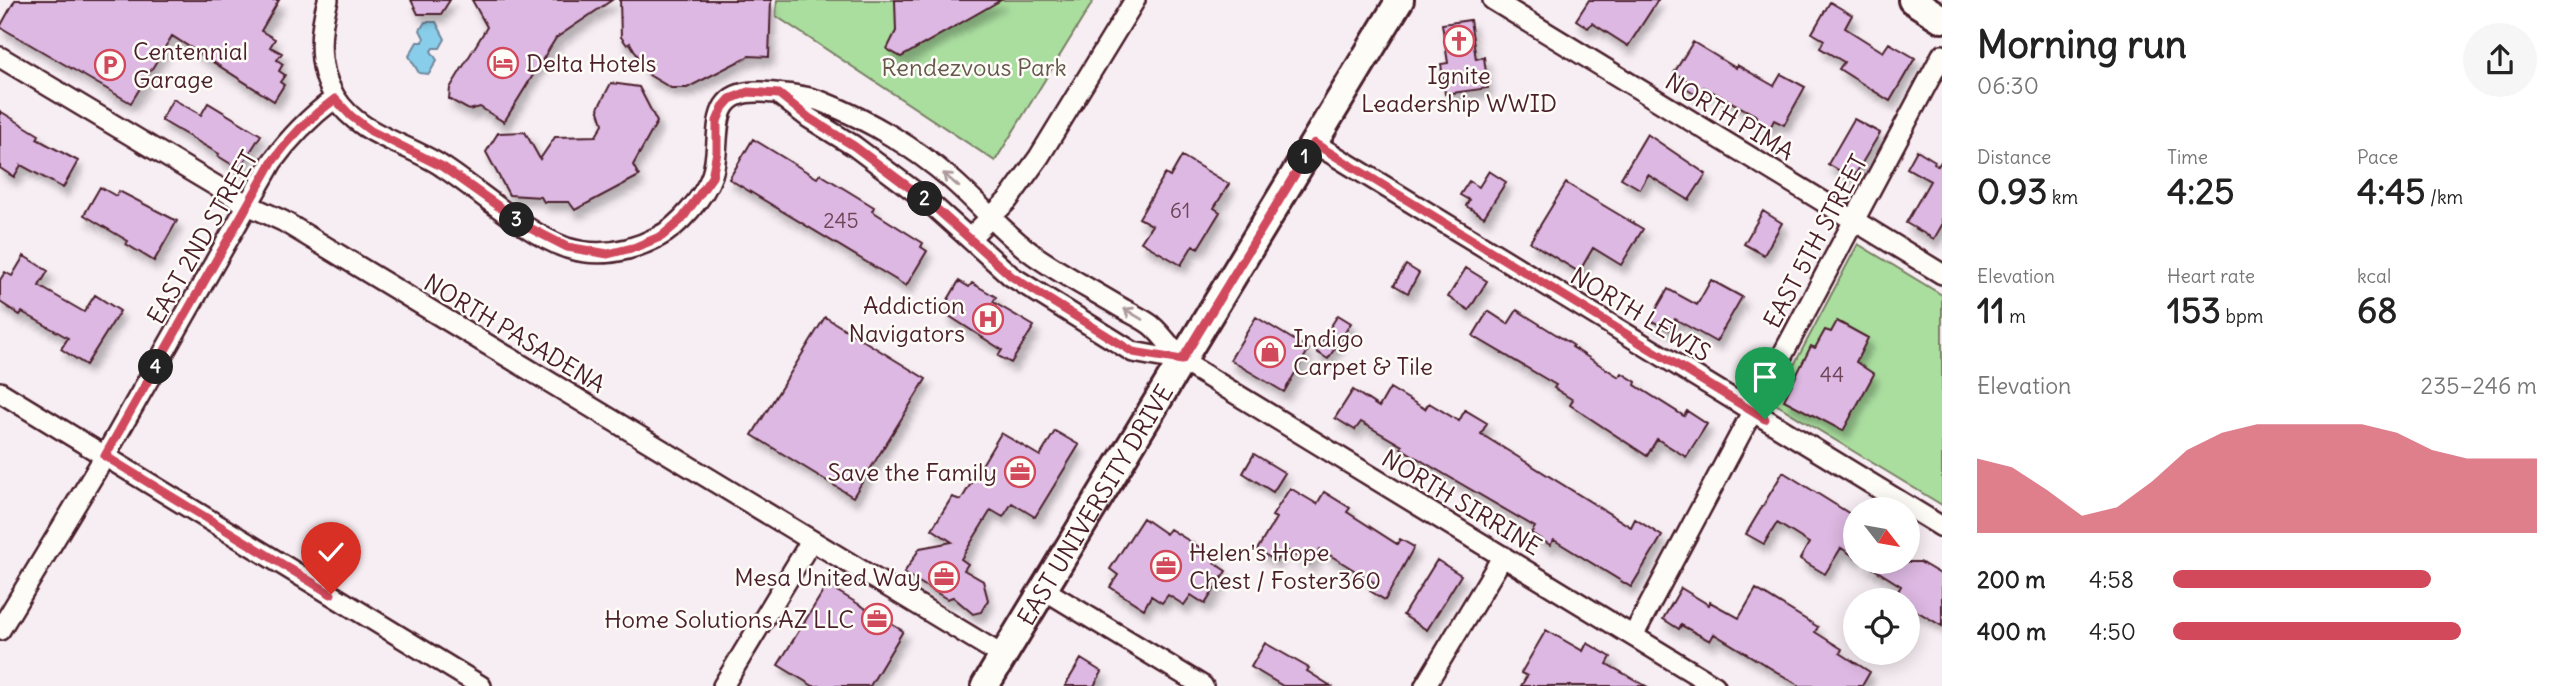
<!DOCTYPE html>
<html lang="en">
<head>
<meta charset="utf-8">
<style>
	:root { --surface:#fff; --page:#f6f6f6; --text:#222; --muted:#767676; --accent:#d1495b }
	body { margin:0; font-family:Delius,sans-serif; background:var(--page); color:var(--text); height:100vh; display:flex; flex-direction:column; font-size:26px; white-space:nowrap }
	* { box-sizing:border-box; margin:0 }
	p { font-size:23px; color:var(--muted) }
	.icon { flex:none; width:38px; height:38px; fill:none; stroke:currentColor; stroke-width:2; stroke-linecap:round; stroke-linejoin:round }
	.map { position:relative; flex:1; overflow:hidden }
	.side { display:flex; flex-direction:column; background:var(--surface); width:630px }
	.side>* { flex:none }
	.needle { width:46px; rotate:121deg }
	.buttons { position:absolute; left:1843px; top:497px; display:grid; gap:14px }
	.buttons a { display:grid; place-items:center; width:77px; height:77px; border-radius:50%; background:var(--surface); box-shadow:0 4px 18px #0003; font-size:35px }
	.pin { position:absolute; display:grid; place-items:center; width:60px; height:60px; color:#fff; margin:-72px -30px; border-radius:50% 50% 50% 0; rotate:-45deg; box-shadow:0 0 7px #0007 }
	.pin .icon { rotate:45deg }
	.km { position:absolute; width:35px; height:35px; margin:-18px; border-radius:50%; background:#222; color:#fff; font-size:19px; line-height:35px; text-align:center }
	.round { display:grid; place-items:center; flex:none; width:74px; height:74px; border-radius:37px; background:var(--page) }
	.summary { display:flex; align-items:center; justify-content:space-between; height:119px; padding:0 35px }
	h1 { font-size:38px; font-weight:800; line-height:52px }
	.stats { display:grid; grid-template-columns:repeat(3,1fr); gap:10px; height:119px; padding:7px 35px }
	.stats div { display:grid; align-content:center }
	.stats b { font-size:35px; font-weight:800 }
	.stats small { font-size:19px; font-weight:400 }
	.stats p { font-size:19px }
	.chart { height:196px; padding:14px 35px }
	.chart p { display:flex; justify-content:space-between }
	.chart svg { width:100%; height:126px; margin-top:7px; fill:var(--accent); opacity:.7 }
	ul { padding:0 35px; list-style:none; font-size:23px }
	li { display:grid; grid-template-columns:112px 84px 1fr; align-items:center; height:52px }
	li i { height:18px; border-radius:9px; background:var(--accent) }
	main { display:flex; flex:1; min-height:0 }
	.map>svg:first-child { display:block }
	.green { fill:#aade9f; stroke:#7a7e65; stroke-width:2 }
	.water { fill:#88cde9; stroke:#6f879d; stroke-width:2 }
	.building { fill:#ddb8e2; stroke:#4a1f2b; stroke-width:2; filter:url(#shadow) }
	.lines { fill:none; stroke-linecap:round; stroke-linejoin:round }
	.street-casing { stroke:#4a1f2b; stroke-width:24 }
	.secondary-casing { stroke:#4a1f2b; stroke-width:32 }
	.street { stroke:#fdfcf7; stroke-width:19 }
	.secondary { stroke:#fdfcf7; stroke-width:26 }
	.oneway { stroke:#ac999b }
	.route-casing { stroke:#fff; stroke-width:14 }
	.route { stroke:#d1495b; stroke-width:9 }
	.labels { text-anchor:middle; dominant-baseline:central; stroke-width:5; stroke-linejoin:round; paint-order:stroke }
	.number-label { font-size:21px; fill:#6f4559 }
	.poi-label { font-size:24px; fill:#4a1f2b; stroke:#fdfcf7; text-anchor:start }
	.park-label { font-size:24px; fill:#67584e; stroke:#fdfcf7 }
	.street-label { font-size:24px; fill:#4a1f2b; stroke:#fdfcf7 }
</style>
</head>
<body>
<main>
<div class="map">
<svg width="1942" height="686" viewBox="0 0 1942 686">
	<defs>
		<filter id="shadow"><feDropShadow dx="4.5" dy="8" stdDeviation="3.5" flood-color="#0004"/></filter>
	</defs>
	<rect width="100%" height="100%" fill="#f7eef3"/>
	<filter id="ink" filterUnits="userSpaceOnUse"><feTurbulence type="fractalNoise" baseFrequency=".0143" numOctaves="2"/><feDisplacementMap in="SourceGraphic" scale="14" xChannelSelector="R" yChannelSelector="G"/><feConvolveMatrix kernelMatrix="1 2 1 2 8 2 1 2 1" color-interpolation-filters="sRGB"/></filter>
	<g filter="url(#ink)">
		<path class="green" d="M777 0H1094L995 161 776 16Z
			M1858 244 1942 295V505L1774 403Z"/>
		<path class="water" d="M425 22H436L445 39 440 48H433L431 51 437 60 429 74 419 73 409 56 417 42H423L424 38 420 30Z"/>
		<path class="building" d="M15 0H279L261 31 275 39 270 47 282 53 277 60 283 64 279 71 285 75 280 82 284 85 274 101 172 36 131 103 0 27Z
			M411 0H450L441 14H418Z
			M472 0H612L556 38 504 122 480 107 469 110 449 99 450 88 487 27Z
			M620 0H771L769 57 749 56 687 88H671L649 75 630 43 627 45 621 37Z
			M895 0H1001L901 57 887 49 896 31Z
			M1589 0H1658L1628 46 1592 23 1588 28 1576 20Z
			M1830 2 1852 15 1845 28 1883 52 1889 43 1915 58 1890 101 1839 69 1844 62 1820 48 1824 40 1812 33Z
			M1470 20 1476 59 1484 57 1488 88 1445 94 1441 64 1448 63 1442 24Z
			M1693 42 1736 68 1737 65 1774 86 1781 74 1805 87 1784 125 1774 120 1770 128 1755 119 1757 116 1704 87 1699 96 1686 88 1689 82 1674 73Z
			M611 83 639 87 657 122 633 165 639 176 575 210 569 202H544L541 197 509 195 486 152 498 133 525 132 540 159 555 137 596 136 603 124 598 108Z
			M173 99 201 115 208 103 261 135 239 169 218 156 219 154 161 120Z
			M0 111 39 135 37 139 78 161 63 188 21 165 14 177 0 168Z
			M1854 119 1880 133 1853 178 1828 164Z
			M1647 134 1706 174 1689 200 1648 175 1640 189 1621 178Z
			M753 139 817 178 820 174 874 207 872 211 923 243 921 247 927 251 906 286 729 179Z
			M1917 150 1935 161 1934 163 1938 166 1942 160V225L1934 239 1906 223 1930 181 1907 168Z
			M1182 156 1229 184 1214 208 1220 212 1198 248 1193 245 1181 265 1141 242 1152 225 1139 218 1165 174 1170 177Z
			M1489 171 1506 182 1484 217 1466 206 1469 200 1460 195 1469 181 1479 187Z
			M1566 183 1643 229 1621 265 1593 248 1579 272 1530 242Z
			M100 187 116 196 119 191 177 221 154 261 126 244 128 241 84 215Z
			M1763 211 1782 223 1764 255 1744 244Z
			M24 256 48 271 39 286 84 312 95 295 120 311 86 365 61 349 68 338 22 312 20 315 0 302V280L5 272 12 276Z
			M1406 265 1419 273 1408 293 1394 285Z
			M1466 268 1487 281 1469 310 1448 297Z
			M1711 280 1742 297 1716 342 1675 319 1669 330 1650 320 1668 289 1697 305Z
			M959 281 969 287 972 283 996 297 993 302 1034 326 1011 363 998 356 1002 350 946 314 951 306 946 303Z
			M1517 310 1573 345 1572 347 1619 377 1622 373 1636 382 1635 385 1684 416 1687 411 1707 424 1686 457 1657 439 1647 456 1570 405 1573 400 1554 388 1556 385 1473 336 1488 311 1508 324Z
			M1338 315 1351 323 1328 359 1315 351Z
			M825 317 926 379 853 497 752 435Z
			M1256 317 1309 349 1284 392 1230 360Z
			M1837 321 1868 338 1856 362 1874 374 1843 431 1784 400 1811 346 1815 348 1825 330 1831 332Z
			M1390 388 1425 409 1429 403 1459 421 1465 410 1487 423 1481 434 1631 527 1635 519 1662 536 1631 587 1554 540 1550 545 1531 533 1535 527 1427 464 1401 448 1402 446 1361 422 1355 430 1335 418 1353 390 1379 407Z
			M1055 431 1079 445 1035 517 1012 503 1003 517 991 510 961 559 968 564 964 570 983 581 988 600 981 612 973 614 953 597 947 599 904 573 920 548 952 542 932 529 952 497 961 500 1001 433 1040 456Z
			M1254 454 1285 473 1273 492 1243 473Z
			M1783 472 1855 517V557L1841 548 1825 574 1800 559 1809 543 1777 523 1764 544 1746 534Z
			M1290 488 1317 504 1324 492 1350 508 1347 512 1397 544 1400 539 1414 547 1385 600 1370 591 1375 583 1320 549 1310 564 1283 548 1276 561 1257 550 1276 518 1272 516Z
			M1143 518 1166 534 1170 529 1217 558 1214 563 1226 571 1205 604 1191 595 1184 605 1168 595 1162 603 1151 596 1144 609 1110 587 1118 575 1110 569Z
			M1437 560 1461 575 1427 630 1403 615Z
			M1863 562H1920L1942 575V626L1908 606V600L1894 598 1901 586Z
			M827 585 903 631 870 686H813L778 665Z
			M1681 588 1709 605 1710 602 1739 618 1756 589 1818 627 1815 632 1842 649 1840 653 1870 672 1862 686H1800L1714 634 1710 641 1681 625 1679 629 1663 619Z
			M1546 630 1583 651 1587 643 1611 657 1607 664 1646 686H1521L1527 676 1521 673Z
			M1265 643 1309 668 1307 671 1331 686H1283L1251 667Z
			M1081 659 1102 672 1094 686H1065Z"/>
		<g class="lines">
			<g class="street-casing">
				<path id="street" d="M328 0C319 32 317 68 335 97 359 136 408 143 443 167 480 191 526 234 567 248 599 258 629 252 658 237 678 227 705 196 712 175 724 141 703 89 761 92 780 93 807 95 825 103 869 120 915 148 951 179 980 204 1003 233 1034 255 1061 274 1092 290 1120 307 1130 313 1142 318 1151 325 1163 335 1172 349 1182 361L1715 686
					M1493 0 1942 274
					M0 57 248 205 283 221 1003 656
					M782 97 809 118 854 146 930 203 1011 276 1133 352 1182 361
					M1314 143 1942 527
					M970 238 1008 200 1039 157 1135 0
					M0 392 481 686
					M1043 589 1203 686
					M0 630 105 456 272 162C290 137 310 117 335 98
					M1633 636 1942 55
					M723 686 811 541
					M1425 686 1503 556"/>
			</g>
			<g class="secondary-casing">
				<g id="secondary">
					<path d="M1912 0 1942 19"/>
					<path id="s1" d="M985 686 1400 0"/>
				</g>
			</g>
			<use href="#street" class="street"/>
			<use href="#secondary" class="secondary"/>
		</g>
		<defs><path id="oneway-shaft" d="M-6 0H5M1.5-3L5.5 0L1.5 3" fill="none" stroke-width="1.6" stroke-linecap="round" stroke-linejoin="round" transform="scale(1.75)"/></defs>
		<g class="oneway">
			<use href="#oneway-shaft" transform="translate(951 180) rotate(-139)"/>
			<use href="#oneway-shaft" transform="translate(1133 314) rotate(-149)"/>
		</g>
	</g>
	<g class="lines" filter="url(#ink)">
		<g class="route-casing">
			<path id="route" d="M331 594 105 456 272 162C290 137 310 117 335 99L351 116 371 131 443 167 526 226 567 247 608 254 636 247 662 236 682 219 712 177 717 152V121L723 107 730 99 748 92 779 94 809 118 854 146 930 203 1011 276 1133 352 1182 360 1314 143 1765 419"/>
		</g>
		<use href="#route" class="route"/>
	</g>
	<defs>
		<g id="church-ring" transform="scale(1.575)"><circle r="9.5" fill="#fdfcf7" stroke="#d1495b" stroke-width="1.5"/><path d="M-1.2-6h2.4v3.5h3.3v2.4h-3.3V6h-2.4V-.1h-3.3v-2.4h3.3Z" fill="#d1495b"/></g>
		<g id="hotel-ring" transform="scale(1.575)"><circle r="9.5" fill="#fdfcf7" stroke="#d1495b" stroke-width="1.5"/><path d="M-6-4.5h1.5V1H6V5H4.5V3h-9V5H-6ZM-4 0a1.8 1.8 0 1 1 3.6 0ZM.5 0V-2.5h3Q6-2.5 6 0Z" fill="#d1495b"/></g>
		<g id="parking-ring" transform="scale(1.575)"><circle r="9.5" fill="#fdfcf7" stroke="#d1495b" stroke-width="1.5"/><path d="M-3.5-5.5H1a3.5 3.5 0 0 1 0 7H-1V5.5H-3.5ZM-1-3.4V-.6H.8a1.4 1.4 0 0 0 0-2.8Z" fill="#d1495b"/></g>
		<g id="hospital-ring" transform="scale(1.575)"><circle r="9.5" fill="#fdfcf7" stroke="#d1495b" stroke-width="1.5"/><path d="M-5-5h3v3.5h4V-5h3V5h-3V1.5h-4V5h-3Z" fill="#d1495b"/></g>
		<g id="shop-ring" transform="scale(1.575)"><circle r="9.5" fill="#fdfcf7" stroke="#d1495b" stroke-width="1.5"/><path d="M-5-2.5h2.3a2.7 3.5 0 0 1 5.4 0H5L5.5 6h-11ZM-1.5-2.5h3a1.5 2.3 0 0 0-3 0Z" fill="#d1495b"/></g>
		<g id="office-ring" transform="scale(1.575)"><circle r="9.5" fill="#fdfcf7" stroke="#d1495b" stroke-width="1.5"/><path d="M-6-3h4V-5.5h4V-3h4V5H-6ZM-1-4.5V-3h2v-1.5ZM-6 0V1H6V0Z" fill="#d1495b"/></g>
	</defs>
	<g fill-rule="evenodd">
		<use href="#church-ring" x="1459" y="41"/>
		<use href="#hotel-ring" x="503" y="63"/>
		<use href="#parking-ring" x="110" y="65"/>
		<use href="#hospital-ring" x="988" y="319"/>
		<use href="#shop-ring" x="1270" y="352"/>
		<use href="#office-ring" x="1020" y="472"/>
		<use href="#office-ring" x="1166" y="566"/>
		<use href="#office-ring" x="944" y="577"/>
		<use href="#office-ring" x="877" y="619"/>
	</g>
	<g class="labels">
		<g class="number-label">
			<text x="1180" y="210">61</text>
			<text x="841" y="220">245</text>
			<text x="1832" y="374">44</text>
		</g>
		<g class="poi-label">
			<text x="133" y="51">Centennial<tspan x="133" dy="28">Garage</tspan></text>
			<text x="526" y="63">Delta Hotels</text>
			<text x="1459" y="75" text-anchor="middle">Ignite<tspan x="1459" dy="28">Leadership WWID</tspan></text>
			<text x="965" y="305" text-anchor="end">Addiction<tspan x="965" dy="28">Navigators</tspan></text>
			<text x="1293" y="338">Indigo<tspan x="1293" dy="28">Carpet &amp; Tile</tspan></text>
			<text x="997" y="472" text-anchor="end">Save the Family</text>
			<text x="1189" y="552">Helen's Hope<tspan x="1189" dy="28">Chest / Foster360</tspan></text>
			<text x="921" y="577" text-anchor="end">Mesa United Way</text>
			<text x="854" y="619" text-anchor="end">Home Solutions AZ LLC</text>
		</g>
		<g class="park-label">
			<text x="974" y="67">Rendezvous Park</text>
		</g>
		<g class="street-label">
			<text transform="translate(1730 116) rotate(31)">NORTH PIMA</text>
			<text transform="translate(202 237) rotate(-60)">EAST 2ND STREET</text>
			<text transform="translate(1815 241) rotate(-62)">EAST 5TH STREET</text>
			<text transform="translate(1641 314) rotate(31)">NORTH LEWIS</text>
			<text transform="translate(515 333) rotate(31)">NORTH PASADENA</text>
			<text transform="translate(1462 502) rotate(31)">NORTH SIRRINE</text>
			<text stroke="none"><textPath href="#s1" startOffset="212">EAST UNIVERSITY DRIVE</textPath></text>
		</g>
	</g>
</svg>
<div class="buttons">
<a><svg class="needle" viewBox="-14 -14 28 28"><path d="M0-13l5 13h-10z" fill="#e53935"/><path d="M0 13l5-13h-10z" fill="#767676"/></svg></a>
<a><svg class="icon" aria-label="locate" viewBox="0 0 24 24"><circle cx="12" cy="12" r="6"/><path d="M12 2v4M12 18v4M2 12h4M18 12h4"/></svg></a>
</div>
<div class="pin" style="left:1765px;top:419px;background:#1e9e55"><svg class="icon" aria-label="arrive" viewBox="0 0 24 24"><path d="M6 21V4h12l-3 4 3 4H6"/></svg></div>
<div class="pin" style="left:331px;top:594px;background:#d93025"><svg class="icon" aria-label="check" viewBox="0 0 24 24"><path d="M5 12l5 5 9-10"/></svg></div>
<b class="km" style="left:1305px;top:157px">1</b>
<b class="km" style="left:925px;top:199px">2</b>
<b class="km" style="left:517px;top:220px">3</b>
<b class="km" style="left:156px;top:367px">4</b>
</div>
<section class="side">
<div class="summary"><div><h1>Morning run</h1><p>06:30</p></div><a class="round"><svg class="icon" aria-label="share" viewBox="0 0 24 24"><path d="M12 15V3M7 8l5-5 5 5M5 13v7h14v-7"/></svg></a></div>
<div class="stats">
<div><p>Distance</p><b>0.93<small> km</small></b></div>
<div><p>Time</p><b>4:25</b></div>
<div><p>Pace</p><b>4:45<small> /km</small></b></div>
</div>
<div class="stats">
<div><p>Elevation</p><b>11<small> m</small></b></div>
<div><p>Heart rate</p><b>153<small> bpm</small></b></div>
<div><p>kcal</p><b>68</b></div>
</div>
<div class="chart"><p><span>Elevation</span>235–246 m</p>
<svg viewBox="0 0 160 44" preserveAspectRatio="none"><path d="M0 44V18L10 21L20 29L30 38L40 35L50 26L60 15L70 9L80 6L90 6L100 6L110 6L120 9L130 15L140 18L150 18L160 18V44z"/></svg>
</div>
<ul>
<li><b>200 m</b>4:58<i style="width:71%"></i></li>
<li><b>400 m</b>4:50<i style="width:79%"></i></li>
</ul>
</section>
</main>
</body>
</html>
